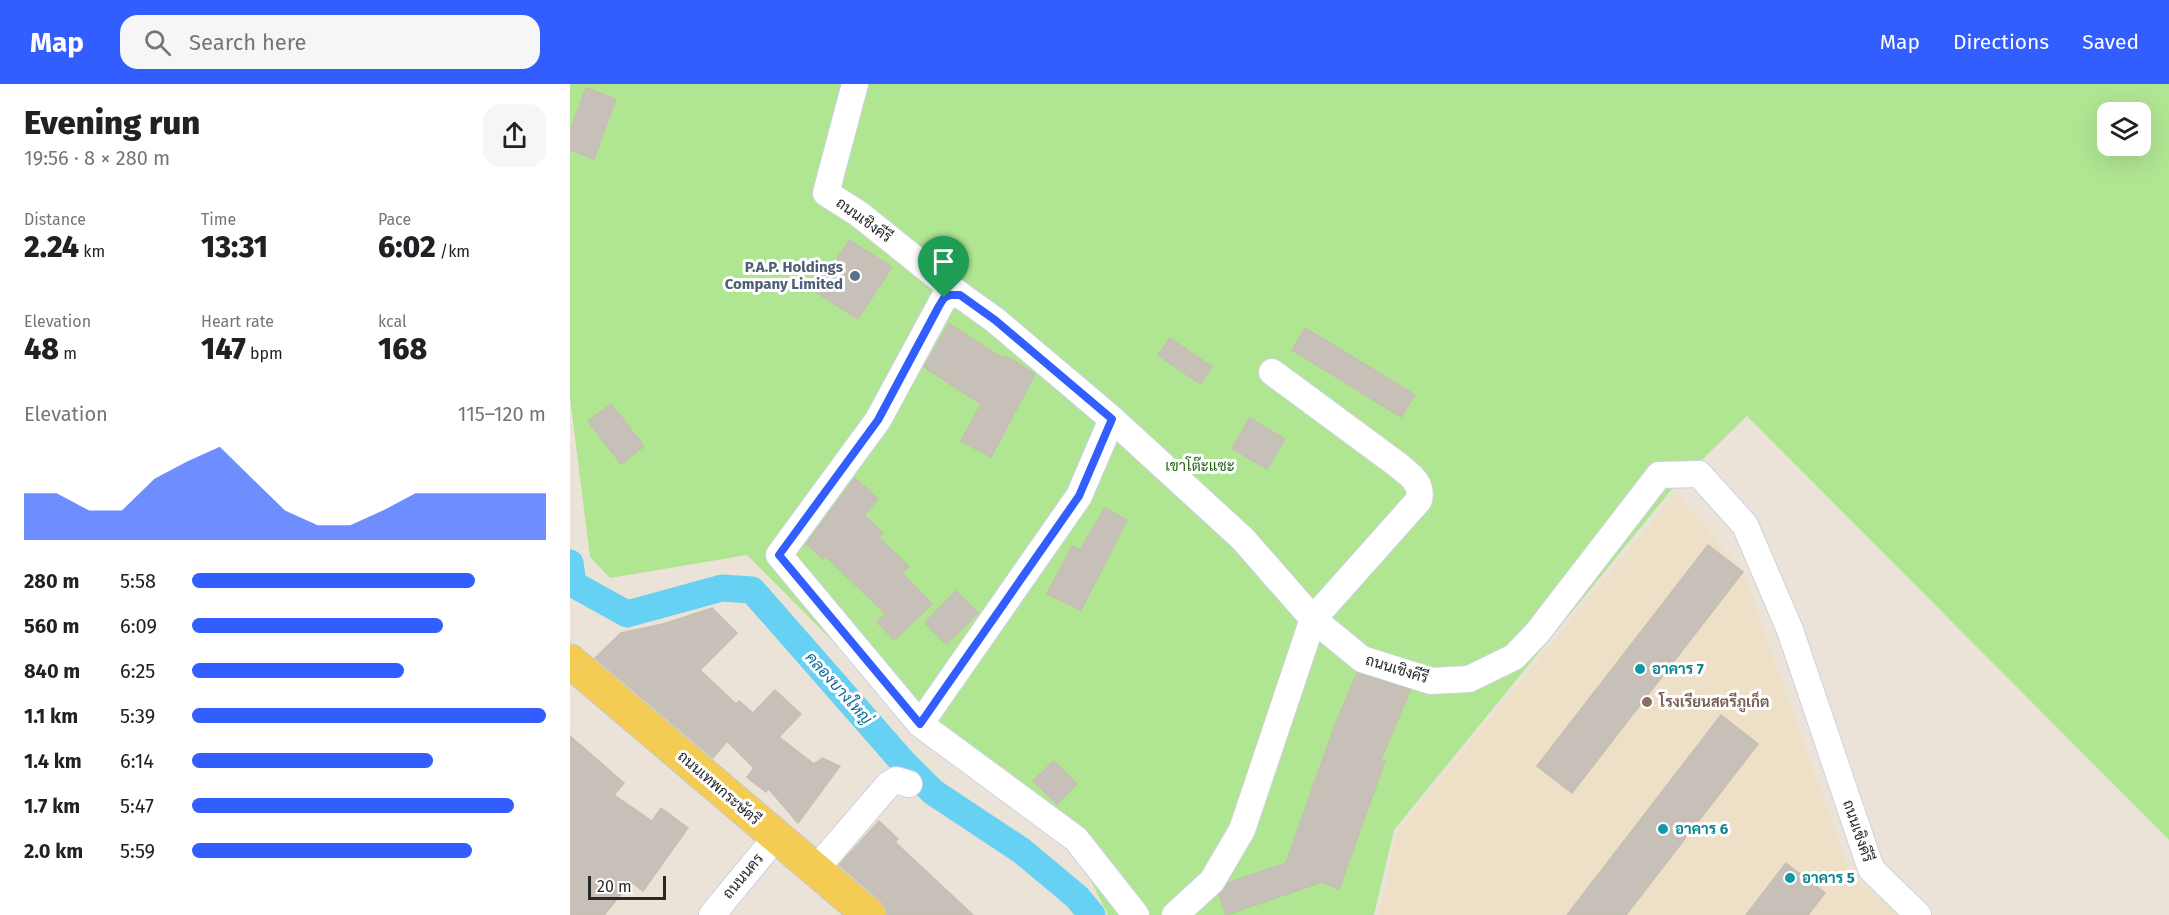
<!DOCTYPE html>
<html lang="en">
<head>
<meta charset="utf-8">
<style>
	:root { --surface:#fff; --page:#f6f6f6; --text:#202124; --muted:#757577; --accent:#325dff }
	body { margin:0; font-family:"Fira Sans",Sarabun,sans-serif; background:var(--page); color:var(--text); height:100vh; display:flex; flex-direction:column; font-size:22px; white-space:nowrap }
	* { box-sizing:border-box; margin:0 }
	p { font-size:20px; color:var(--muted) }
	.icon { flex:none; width:33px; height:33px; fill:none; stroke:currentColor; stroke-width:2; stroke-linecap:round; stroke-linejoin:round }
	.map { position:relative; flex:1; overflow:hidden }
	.side { display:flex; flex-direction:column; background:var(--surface); width:570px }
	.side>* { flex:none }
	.fabs { position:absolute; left:1527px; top:18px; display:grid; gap:12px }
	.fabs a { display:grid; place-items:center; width:54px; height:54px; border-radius:12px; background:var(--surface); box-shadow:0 6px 24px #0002; font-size:30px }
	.scale { position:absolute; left:18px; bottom:15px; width:78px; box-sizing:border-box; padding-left:6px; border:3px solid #282828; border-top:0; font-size:16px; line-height:21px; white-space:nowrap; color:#282828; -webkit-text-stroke:4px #fff; paint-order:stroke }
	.pin { position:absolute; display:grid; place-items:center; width:51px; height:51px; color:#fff; margin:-62px -26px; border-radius:50% 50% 50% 0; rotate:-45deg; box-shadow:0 0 6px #0007 }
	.pin .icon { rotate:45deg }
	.round { display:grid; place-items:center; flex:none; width:63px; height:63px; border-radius:18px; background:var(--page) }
	.summary { display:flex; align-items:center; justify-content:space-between; height:102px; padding:0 24px }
	h1 { font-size:33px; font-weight:800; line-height:45px }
	.metrics { display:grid; grid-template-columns:repeat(3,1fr); gap:9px; height:102px; padding:6px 24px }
	.metrics div { display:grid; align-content:center }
	.metrics b { font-size:30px; font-weight:800 }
	.metrics small { font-size:16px; font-weight:400 }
	.metrics p { font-size:16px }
	.chart { height:168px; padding:12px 24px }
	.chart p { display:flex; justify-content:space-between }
	.chart svg { width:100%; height:108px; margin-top:6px; fill:var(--accent); opacity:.7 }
	ul { padding:0 24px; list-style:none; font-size:20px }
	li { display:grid; grid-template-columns:96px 72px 1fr; align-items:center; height:45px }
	li i { height:15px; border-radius:8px; background:var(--accent) }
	header { display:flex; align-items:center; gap:36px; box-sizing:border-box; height:84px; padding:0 30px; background:var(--accent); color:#fff }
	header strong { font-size:28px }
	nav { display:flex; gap:33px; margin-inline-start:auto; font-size:21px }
	.search { width:420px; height:54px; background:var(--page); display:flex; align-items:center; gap:15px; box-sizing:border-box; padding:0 21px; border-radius:18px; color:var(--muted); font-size:22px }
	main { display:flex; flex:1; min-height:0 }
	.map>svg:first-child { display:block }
	.education { fill:#eee0c7 }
	.green { fill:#b0e592; fill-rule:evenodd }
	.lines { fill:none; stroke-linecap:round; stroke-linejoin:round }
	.canal { stroke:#66d1f3; stroke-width:27 }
	.building { fill:#c6c0b8; stroke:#c6bfb2; stroke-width:1.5 }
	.minor-casing { stroke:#ced2e2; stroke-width:28 }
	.primary-casing { stroke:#c7c7c7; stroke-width:35 }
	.minor { stroke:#fff; stroke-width:26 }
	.primary { stroke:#f5cc53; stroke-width:33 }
	.route-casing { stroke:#fff; stroke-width:12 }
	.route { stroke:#325dff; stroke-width:8 }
	.service-dot { fill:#5c6f8a; stroke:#fff; stroke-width:2 }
	.culture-dot { fill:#0f9aa8; stroke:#fff; stroke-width:2 }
	.education-dot { fill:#8d6e63; stroke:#fff; stroke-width:2 }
	.labels { text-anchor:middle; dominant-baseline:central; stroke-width:6; stroke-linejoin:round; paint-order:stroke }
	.street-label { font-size:15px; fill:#282828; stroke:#fff }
	.service-label { font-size:15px; font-weight:bold; fill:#4e5e75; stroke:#fff; text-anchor:end }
	.park-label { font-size:15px; fill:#296616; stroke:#fff }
	.culture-label { font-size:15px; font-weight:bold; fill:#0d838f; stroke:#fff; text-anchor:start }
	.education-label { font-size:15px; font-weight:bold; fill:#785e54; stroke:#fff; text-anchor:start }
	.water-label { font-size:16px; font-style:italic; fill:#086d9c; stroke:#fff }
</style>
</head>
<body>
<header>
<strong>Map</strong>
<div class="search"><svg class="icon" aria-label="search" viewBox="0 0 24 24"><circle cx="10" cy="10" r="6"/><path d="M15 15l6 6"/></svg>Search here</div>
<nav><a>Map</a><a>Directions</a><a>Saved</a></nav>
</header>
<main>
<section class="side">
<div class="summary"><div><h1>Evening run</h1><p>19:56 · 8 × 280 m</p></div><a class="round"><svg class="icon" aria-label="share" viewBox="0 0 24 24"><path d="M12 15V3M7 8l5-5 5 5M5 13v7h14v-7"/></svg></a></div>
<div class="metrics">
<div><p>Distance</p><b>2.24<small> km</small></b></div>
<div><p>Time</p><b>13:31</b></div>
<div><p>Pace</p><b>6:02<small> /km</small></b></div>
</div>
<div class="metrics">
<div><p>Elevation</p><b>48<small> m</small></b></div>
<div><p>Heart rate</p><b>147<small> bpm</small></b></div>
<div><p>kcal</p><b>168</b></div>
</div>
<div class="chart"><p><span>Elevation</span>115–120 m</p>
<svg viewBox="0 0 160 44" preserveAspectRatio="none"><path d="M0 44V25L10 25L20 32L30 32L40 19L50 12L60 6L70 19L80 32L90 38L100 38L110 32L120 25L130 25L140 25L150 25L160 25V44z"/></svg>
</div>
<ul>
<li><b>280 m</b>5:58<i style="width:80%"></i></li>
<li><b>560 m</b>6:09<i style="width:71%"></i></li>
<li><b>840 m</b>6:25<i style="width:60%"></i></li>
<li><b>1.1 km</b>5:39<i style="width:100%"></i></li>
<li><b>1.4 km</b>6:14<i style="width:68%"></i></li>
<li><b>1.7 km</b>5:47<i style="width:91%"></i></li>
<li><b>2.0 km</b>5:59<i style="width:79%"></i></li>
</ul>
</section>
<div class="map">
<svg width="1599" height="831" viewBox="0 0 1599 831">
	<rect width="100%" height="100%" fill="#ebe3d8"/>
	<path class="education" d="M1106 408 1173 488 1281 792 1333 831H809L827 748Z"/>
	<path class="green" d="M0 0H1599V756L1177 332 1102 405 824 746 804 831H538L508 771 355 650 177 471 40 494 20 473 0 314ZM1538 28H1570V62H1538Z"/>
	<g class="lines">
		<path class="canal" d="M0 479 3 500 57 530 152 504 182 506 332 677 363 708 452 767 507 813 522 831"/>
	</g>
	<path class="building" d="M16 4 46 15 24 75 0 66V47Z
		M279 156 322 183 288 235 246 208Z
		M379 240 434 275 436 272 465 290 421 373 391 357 411 320 354 283Z
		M735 244 845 311 831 333 722 266Z
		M600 254 642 283 630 300 588 271Z
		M41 320 74 362 51 380 18 337Z
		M680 334 715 355 697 385 662 364Z
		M285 394 308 415 294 431 313 449 309 454 339 482 332 489 362 520 324 556 307 538 316 530 256 473 253 475 236 460Z
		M535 424 557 436 511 526 477 510 502 462 510 466Z
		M1138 461 1173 488 1002 709 967 682Z
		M386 507 408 529 376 560 355 539Z
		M142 524 167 549 130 586 166 620 169 617 183 629 205 606 231 630 209 653 244 680 252 674 270 682 228 739 198 704 196 708 177 693 184 684 157 657 143 674 25 574 51 549 93 540Z
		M787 589 840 606 811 676 815 677 769 805 752 798 656 831 649 811 658 799 716 779 765 641Z
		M1151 631 1188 660 1056 831H997Z
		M0 652 54 699 44 711 82 737 91 724 118 744 73 807 61 798 34 831H0Z
		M484 677 507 700 487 720 463 697Z
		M309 737 328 755 325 758 403 831H317L316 824 311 817 269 781Z
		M1216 779 1255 809 1238 831H1176Z"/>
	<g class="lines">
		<g class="minor-casing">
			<path id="minor" d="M285 0 256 109 289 130 390 211 425 236 542 335 673 455 743 535 792 575 861 597 899 595 944 573 967 549 1089 391 1129 390 1175 441 1220 546 1301 785 1348 831
				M390 211H380L374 214 308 336 209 471 350 640 506 755 566 831
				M350 640 509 412 542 335
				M245 786 319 700 326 696 339 700
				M142 831 206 753
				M605 831 642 797 672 746 743 535 849 416C853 399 840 391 828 381L702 288"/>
		</g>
		<g class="primary-casing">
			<path id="primary" d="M0 577 299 831"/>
		</g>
		<use href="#minor" class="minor"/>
		<use href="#primary" class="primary"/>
	</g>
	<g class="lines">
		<g class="route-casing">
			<path id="route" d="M380 211H390L425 236 542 335 509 412 350 640 209 471 308 336 369 222 374 214Z"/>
		</g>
		<use href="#route" class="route"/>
	</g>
	<circle class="service-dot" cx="285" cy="192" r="6"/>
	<g class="culture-dot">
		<circle cx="1070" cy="585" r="6"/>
		<circle cx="1093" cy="745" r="6"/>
		<circle cx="1220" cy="794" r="6"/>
	</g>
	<circle class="education-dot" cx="1077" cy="618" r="6"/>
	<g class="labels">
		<g class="street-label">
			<text transform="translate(294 136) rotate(36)">ถนนเชิงคีรี</text>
			<text transform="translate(827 585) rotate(17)">ถนนเชิงคีรี</text>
			<text transform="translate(149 704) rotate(41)">ถนนเทพกระษัตรี</text>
			<text transform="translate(1288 747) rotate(71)">ถนนเชิงคีรี</text>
			<text transform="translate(173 792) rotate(-50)">ถนนนคร</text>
		</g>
		<g class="service-label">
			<text x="273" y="183">P.A.P. Holdings<tspan x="273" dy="17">Company Limited</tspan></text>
		</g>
		<g class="park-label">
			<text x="630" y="382">เขาโต๊ะแซะ</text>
		</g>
		<g class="culture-label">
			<text x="1082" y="585">อาคาร 7</text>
			<text x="1105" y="745">อาคาร 6</text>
			<text x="1232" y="794">อาคาร 5</text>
		</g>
		<g class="education-label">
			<text x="1089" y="618">โรงเรียนสตรีภูเก็ต</text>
		</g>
		<g class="water-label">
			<text transform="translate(269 604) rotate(48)">คลองบางใหญ่</text>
		</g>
	</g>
</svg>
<div class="fabs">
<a><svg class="icon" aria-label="layers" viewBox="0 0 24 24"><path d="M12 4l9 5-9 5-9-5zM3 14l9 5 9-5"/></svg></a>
</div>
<div class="scale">20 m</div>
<div class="pin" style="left:374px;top:214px;background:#1e9e55"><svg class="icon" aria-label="arrive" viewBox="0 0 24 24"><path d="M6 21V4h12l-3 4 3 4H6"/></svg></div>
</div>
</main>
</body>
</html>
